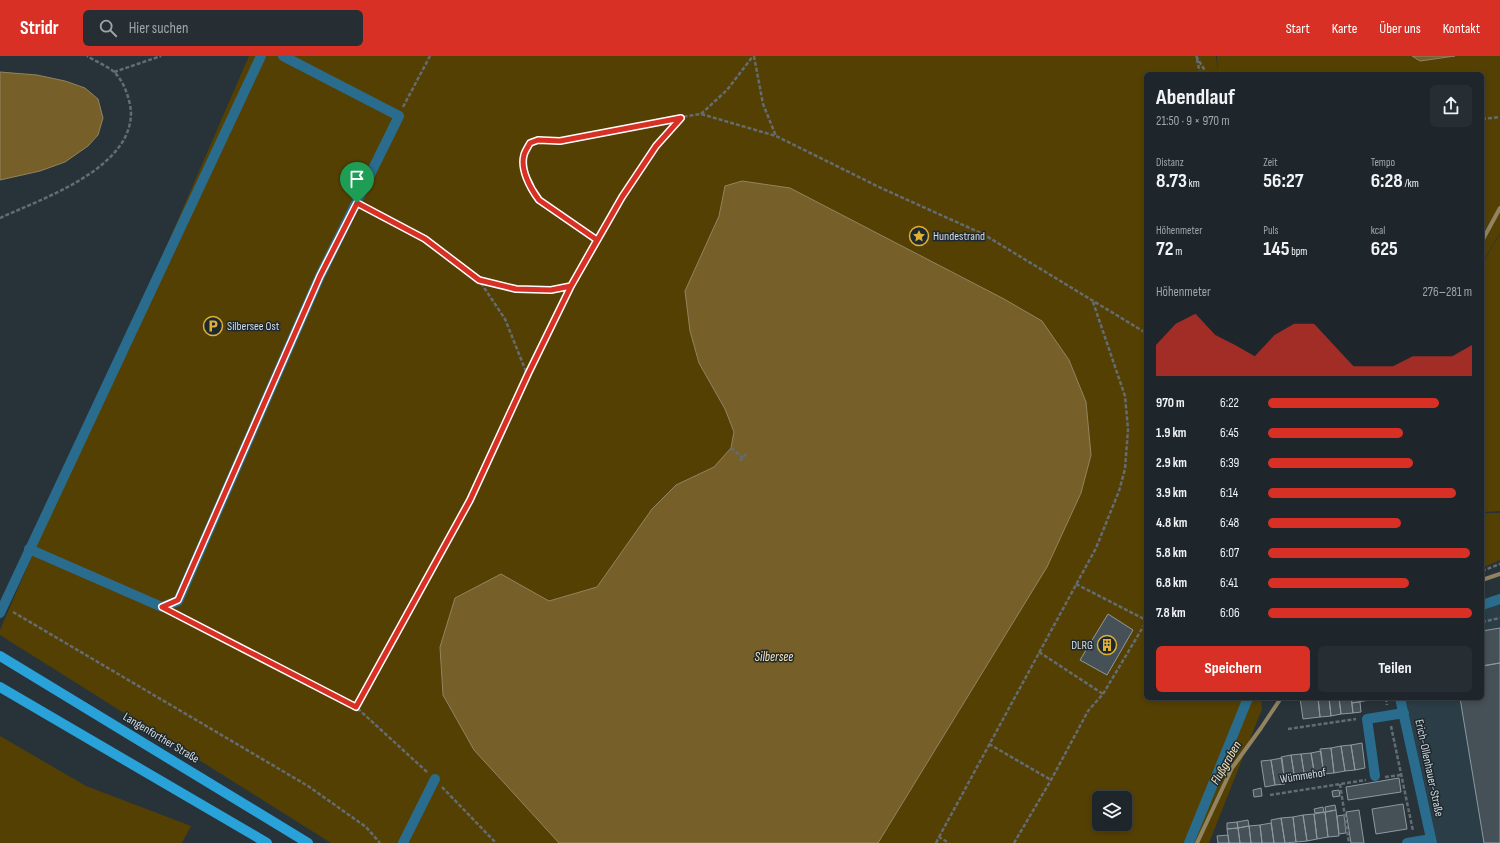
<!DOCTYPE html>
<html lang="de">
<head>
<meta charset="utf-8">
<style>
	:root { --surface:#1e262b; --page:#262e33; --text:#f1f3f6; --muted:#a1a5a9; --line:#3c4347; --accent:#d93025 }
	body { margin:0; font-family:"Sofia Sans Condensed",sans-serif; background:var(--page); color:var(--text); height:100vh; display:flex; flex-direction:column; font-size:15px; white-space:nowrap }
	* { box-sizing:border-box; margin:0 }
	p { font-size:13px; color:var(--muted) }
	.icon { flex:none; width:22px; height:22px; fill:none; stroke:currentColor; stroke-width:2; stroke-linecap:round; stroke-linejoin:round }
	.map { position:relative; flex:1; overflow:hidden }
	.sheet { position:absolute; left:1144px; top:16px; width:340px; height:628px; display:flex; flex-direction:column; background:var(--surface); border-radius:6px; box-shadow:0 2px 6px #0003,0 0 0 1px var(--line) }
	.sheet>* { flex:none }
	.buttons { position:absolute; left:1092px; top:735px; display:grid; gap:8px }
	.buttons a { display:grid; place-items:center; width:40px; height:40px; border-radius:6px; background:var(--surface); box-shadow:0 2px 6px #0003,0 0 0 1px var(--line); font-size:20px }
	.pin { position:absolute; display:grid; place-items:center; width:34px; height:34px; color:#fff; margin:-41px -17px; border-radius:50% 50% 50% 0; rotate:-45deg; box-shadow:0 0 4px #0007 }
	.pin .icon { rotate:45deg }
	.round { display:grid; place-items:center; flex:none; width:42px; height:42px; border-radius:6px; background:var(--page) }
	.head { display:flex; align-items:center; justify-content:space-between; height:68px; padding:0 12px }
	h1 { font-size:22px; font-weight:700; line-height:30px }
	.stats { display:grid; grid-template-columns:repeat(3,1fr); gap:6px; height:68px; padding:4px 12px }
	.stats div { display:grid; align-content:center }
	.stats b { font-size:20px; font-weight:700 }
	.stats small { font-size:11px; font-weight:400 }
	.stats p { font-size:11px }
	.chart { height:112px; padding:8px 12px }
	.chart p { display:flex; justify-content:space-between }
	.chart svg { width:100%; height:72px; margin-top:4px; fill:var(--accent); opacity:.7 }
	.cta { display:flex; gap:8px; margin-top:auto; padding:8px 12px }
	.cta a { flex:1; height:46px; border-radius:6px; background:var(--accent); color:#fff; font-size:16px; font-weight:700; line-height:46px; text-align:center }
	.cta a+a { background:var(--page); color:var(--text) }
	ul { padding:0 12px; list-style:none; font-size:13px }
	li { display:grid; grid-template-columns:64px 48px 1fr; align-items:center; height:30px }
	li i { height:10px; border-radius:5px; background:var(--accent) }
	header { display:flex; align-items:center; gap:24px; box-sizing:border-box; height:56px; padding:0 20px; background:var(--accent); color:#fff }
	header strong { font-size:19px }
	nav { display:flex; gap:22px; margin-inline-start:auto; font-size:14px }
	.search { width:280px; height:36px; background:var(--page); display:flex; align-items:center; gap:10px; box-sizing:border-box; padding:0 14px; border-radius:6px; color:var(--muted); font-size:15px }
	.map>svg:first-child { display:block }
	.built { fill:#2b3d47 }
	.green { fill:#554004; fill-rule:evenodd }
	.water { fill:#765f29; stroke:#928460 }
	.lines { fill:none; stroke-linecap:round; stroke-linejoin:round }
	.stream { stroke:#928460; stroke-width:4 }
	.building { fill:#455157; stroke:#8c99a0 }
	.path { stroke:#636c72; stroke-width:2.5; stroke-dasharray:4 2; stroke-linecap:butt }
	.minor { stroke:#296c8d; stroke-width:10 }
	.major { stroke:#29a1d9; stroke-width:10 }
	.route-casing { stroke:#fff; stroke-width:8 }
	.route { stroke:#d93025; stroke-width:5 }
	.labels { text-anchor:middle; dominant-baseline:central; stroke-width:3; stroke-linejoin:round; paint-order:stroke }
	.poi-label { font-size:12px; fill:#d4dadf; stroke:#1e292f; text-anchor:start }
	.street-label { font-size:12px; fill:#d4dadf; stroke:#1e292f }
	.water-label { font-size:13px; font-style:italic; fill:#f6e1b3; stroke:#1e292f }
</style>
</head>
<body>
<header>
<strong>Stridr</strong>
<div class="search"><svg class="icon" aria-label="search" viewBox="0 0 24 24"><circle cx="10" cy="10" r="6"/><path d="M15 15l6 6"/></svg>Hier suchen</div>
<nav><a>Start</a><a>Karte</a><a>Über uns</a><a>Kontakt</a></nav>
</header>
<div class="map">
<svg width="1500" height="787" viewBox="0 0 1500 787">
	<rect width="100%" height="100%" fill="#283339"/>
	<path class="built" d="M1500 543V787H1432L1400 642H1482V549Z"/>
	<path class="green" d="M249 0H1216L1218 18H1146V642H1261L1262 653 1209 787H331L0 579V574ZM1099 742H1125V768H1099Z
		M1217 0H1500V177L1482 207V18H1218Z
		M1500 178V455L1482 456V208Z
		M1482 457H1500V504L1482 512Z
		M0 680 86 730 191 770 182 787H0Z"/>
	<path class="water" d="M1412 0H1455L1420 5Z
		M0 16 37 19 65 25 85 32 98 43 103 62 98 79 88 90 65 106 40 115 0 124Z
		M742 125 790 132 1004 243 1042 265 1069 304 1086 346 1091 399 1081 437 1047 511 878 787H559L474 694 443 639 440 591 455 542 501 518 549 545 597 531 652 453 676 429 714 411 731 392 734 376 725 353 699 307 690 275 685 235 719 160 725 130Z"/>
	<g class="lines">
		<path class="stream" d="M1482 185 1500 152
			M1482 524 1500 518
			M1197 787 1232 712 1261 672 1281 642"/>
	</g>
	<path class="building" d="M1108 558 1133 574 1107 619 1080 604Z
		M1500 572V607L1482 610V575Z
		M1500 607V787H1484L1460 642H1482V610Z
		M1300 642H1318L1320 661 1303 663Z
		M1318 642H1329L1331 660 1320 661Z
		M1329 642H1339L1341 658 1331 660Z
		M1339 642H1351L1353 657 1341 658Z
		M1351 642H1369L1370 644 1352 647Z
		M1360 646 1361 656 1353 657 1352 647Z
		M1362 687 1365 712 1355 714 1351 689Z
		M1351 689 1355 714 1345 715 1341 690Z
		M1341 690 1345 715 1334 717 1331 692Z
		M1331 692 1334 717 1324 718 1320 693Z
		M1321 695 1324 720 1315 721 1311 697Z
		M1311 697 1315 721 1305 723 1301 698Z
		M1301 698 1305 723 1295 724 1291 699Z
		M1291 699 1295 724 1285 726 1281 701Z
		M1282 702 1285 728 1275 729 1271 704Z
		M1271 704 1275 729 1265 731 1261 705Z
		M1399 722 1401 736 1348 744 1346 731Z
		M1261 732 1262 740 1254 741 1253 734Z
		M1339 734 1340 740 1333 741 1332 735Z
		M1403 748 1407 773 1376 778 1372 753Z
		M1335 749 1336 754 1326 756 1325 751Z
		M1323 751 1324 756 1315 757 1314 753Z
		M1336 754 1339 780 1328 781 1325 756Z
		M1359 754 1364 787H1351L1346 756Z
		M1325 756 1328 781 1317 783 1314 758Z
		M1314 758 1317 783 1307 785 1303 759Z
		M1303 759 1307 785 1296 786 1293 761Z
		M1344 759 1346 777 1339 778 1337 760Z
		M1293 761 1296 786 1285 787 1281 762Z
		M1281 762 1285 787H1274L1271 764Z
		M1248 764 1249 770 1238 772 1237 766Z
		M1237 766 1238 772 1227 773V767Z
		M1271 767 1274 787H1262L1260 769Z
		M1260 769 1262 787H1251L1249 770Z
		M1249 770 1251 787H1240L1238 772Z
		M1238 772 1240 787H1229L1227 773Z
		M1228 779 1229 787H1218L1217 780Z"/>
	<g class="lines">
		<path class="path" d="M754 0 763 48 776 80
			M1196 0 1207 18
			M1197 3 1200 18
			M114 16 161 0
			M403 51 430 0
			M701 58 727 34 753 0
			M1482 63 1500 61
			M366 152 425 183 479 224 505 263 527 318
			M0 162C41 143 132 113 131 56 130 44 124 24 113 15 105 9 95 5 87 0
			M597 184 539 144C530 132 520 113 524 99 525 95 528 91 530 87 542 83 554 87 566 82L681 62
			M479 224 516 233 551 235 570 230
			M731 392 743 402
			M740 405 746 398
			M1482 515 1500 508
			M1076 528 1146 564
			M13 556 308 730 366 771 380 787
			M176 558 356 651
			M1482 566 1500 562
			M1039 596 1103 638
			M1386 642 1387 649
			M1391 670 1413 775
			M1288 673 1356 663
			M989 688 1051 724
			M427 716 356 651 441 499 470 444 528 319 571 230 622 141 656 90 681 61 701 58 776 80 881 132 983 178 1146 277
			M1385 721 1401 719
			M1340 728 1349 787
			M442 731 496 787
			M1270 739 1366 724
			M939 781 1096 492 1119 435 1125 413 1128 373 1125 340 1093 246
			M936 787 939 781 949 787
			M1014 787 1051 724 1088 655 1103 638 1146 566"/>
		<path class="minor" d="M29 493 162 551 178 545 320 220 399 60 283 0
			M1482 549 1500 543
			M0 557 261 0
			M1400 642 1432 787
			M1375 720 1367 663 1404 657
			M403 787 435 723
			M1189 787 1248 642
			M1407 787 1431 783"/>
		<path class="major" d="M0 600 308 787
			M0 631 267 787"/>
	</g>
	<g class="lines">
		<g class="route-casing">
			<path id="route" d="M357 147 320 220 178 544 162 551 356 651 470 444 528 318 571 230 622 141 656 90 681 62 560 85 538 84 530 87C528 91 525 95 524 99 520 113 530 132 539 144L597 184 571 230 551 234 516 233 479 224 425 183 357 147"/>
		</g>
		<use href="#route" class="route"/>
	</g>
	<defs>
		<g id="sight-ring" transform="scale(1)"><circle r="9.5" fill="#1e292f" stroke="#dfb034" stroke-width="1.5"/><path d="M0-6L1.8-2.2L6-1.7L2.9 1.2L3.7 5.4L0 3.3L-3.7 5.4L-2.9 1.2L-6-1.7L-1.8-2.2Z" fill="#dfb034"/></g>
		<g id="parking-ring" transform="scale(1)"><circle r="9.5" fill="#1e292f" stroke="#dfb034" stroke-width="1.5"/><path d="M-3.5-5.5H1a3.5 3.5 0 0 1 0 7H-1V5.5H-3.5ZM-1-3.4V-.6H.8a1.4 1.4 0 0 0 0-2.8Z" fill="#dfb034"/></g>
		<g id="building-ring" transform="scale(1)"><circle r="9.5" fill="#1e292f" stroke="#dfb034" stroke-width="1.5"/><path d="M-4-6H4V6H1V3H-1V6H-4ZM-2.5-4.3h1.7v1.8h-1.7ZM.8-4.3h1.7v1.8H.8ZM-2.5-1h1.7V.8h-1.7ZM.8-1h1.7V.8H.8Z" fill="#dfb034"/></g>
	</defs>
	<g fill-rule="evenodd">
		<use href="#sight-ring" x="919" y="180"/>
		<use href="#parking-ring" x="213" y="270"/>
		<use href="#building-ring" x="1107" y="589"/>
	</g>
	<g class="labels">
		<g class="poi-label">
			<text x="933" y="180">Hundestrand</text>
			<text x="227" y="270">Silbersee Ost</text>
			<text x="1093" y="589" text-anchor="end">DLRG</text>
		</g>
		<g class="street-label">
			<text transform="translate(161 682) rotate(31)">Langenforther Straße</text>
			<text transform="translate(1429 712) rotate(78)">Erich-Ollenhauer-Straße</text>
			<text transform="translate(1303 720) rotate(-9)">Wümmehof</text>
		</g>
		<g class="water-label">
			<text x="774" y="601">Silbersee</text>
			<text transform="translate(1226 707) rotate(-60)">Flußgraben</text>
		</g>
	</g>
</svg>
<div class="buttons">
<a><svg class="icon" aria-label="layers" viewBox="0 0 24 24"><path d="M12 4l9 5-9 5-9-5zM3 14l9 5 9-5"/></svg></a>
</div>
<div class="pin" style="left:357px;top:147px;background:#1e9e55"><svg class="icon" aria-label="arrive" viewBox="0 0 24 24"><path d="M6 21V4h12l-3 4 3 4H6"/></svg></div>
<section class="sheet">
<div class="head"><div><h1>Abendlauf</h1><p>21:50 · 9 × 970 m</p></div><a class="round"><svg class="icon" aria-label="share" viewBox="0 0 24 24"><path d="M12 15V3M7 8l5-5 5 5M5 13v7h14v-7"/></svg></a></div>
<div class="stats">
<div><p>Distanz</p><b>8.73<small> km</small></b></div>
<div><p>Zeit</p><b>56:27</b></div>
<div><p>Tempo</p><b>6:28<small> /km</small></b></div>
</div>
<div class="stats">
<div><p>Höhenmeter</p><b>72<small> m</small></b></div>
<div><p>Puls</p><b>145<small> bpm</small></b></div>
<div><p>kcal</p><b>625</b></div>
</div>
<div class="chart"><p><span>Höhenmeter</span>276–281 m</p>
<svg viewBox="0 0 160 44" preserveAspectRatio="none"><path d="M0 44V25L10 12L20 6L30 19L40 25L50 32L60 19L70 12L80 12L90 25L100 38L110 38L120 38L130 32L140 32L150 32L160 25V44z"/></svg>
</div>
<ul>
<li><b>970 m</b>6:22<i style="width:84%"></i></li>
<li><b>1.9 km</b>6:45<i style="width:66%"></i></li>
<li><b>2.9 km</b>6:39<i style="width:71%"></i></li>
<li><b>3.9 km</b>6:14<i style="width:92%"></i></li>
<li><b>4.8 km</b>6:48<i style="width:65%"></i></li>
<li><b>5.8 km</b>6:07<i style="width:99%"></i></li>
<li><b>6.8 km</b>6:41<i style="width:69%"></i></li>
<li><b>7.8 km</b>6:06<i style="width:100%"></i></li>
</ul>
<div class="cta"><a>Speichern</a><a>Teilen</a></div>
</section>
</div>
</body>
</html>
